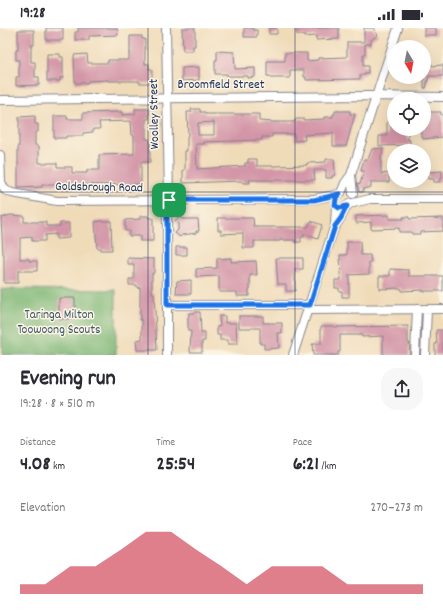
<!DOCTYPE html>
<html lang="en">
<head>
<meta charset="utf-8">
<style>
	:root { --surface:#fff; --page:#f7f7f7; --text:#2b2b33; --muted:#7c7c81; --accent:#d1495b }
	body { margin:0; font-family:Dekko,sans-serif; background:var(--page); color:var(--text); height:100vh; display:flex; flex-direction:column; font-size:15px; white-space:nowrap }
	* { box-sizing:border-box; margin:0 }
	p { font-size:13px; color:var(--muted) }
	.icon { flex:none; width:22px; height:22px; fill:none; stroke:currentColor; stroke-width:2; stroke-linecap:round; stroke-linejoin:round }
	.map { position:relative; height:327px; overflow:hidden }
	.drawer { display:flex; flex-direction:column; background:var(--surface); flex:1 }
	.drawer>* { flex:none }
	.needle { width:26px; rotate:170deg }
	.buttons { position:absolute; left:387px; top:12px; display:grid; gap:8px }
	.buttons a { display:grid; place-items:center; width:44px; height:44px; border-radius:50%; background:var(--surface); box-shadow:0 4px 16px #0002; font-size:20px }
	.pin { position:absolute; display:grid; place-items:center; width:34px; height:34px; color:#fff; margin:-17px; border-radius:8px; box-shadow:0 2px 6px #0006 }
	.round { display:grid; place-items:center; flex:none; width:42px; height:42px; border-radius:16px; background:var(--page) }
	.headline { display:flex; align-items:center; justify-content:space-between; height:68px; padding:0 20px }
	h1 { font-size:22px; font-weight:700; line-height:30px }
	.stats { display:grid; grid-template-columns:repeat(3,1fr); gap:6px; height:68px; padding:4px 20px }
	.stats div { display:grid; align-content:center }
	.stats b { font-size:20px; font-weight:700 }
	.stats small { font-size:11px; font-weight:400 }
	.stats p { font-size:11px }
	.chart { height:112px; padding:8px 20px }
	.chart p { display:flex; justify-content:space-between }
	.chart svg { width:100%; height:72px; margin-top:4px; fill:var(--accent); opacity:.7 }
	.status { display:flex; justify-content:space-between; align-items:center; height:28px; padding:0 20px; background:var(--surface); direction:ltr }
	.status svg { height:11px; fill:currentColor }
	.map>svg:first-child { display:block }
	.forest { fill:#7db674; stroke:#4c7269 }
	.building { fill:#d395a7; fill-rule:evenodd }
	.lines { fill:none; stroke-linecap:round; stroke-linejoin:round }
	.street-casing { stroke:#86858c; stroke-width:10 }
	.street { stroke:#fff; stroke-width:8 }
	.route-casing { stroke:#fff; stroke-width:8 }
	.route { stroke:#1a73e8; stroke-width:5 }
	.grid { fill:none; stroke:#1b2f5e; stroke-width:1; stroke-opacity:0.55 }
	.labels { text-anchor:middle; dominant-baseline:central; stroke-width:3; stroke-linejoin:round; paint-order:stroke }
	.street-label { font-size:13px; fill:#1b2f5e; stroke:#fcf5e5 }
	.park-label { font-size:13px; fill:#3b5868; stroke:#fcf5e5 }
</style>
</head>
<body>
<div class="status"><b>19:28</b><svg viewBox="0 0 49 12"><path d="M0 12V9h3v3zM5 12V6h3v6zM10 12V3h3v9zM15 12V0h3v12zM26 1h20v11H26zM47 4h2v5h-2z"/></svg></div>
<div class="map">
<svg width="443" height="327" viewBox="0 0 443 327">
	<rect width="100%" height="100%" fill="#fcf5e5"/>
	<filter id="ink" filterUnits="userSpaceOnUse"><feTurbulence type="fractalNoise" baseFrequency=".025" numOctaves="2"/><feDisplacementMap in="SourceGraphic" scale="8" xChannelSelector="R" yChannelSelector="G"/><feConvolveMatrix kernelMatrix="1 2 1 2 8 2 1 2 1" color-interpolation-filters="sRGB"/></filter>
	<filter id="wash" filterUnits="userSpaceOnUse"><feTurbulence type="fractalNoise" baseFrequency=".012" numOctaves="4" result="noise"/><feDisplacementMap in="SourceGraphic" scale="16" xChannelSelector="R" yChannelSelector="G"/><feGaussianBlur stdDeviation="0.9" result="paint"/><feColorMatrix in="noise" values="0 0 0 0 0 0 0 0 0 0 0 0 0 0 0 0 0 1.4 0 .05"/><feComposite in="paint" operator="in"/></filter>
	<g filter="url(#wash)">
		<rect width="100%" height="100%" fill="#f0dbb9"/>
		<path class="forest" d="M1 261 116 262V327H2Z"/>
		<g id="blocks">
			<path class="building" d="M46 0H63V12H46Z
				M78 0H117L118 7 89 8V12H75V4H78Z
				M182 0H195V18H193V23H183Z
				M244 0H253V2H257V9H244Z
				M269 0H277V6H269Z
				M297 0H339V11L316 12V8L304 9V7H297Z
				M364 0H373L378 7 371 12V16H365V26H363V38H368V45H365V47H360V51L306 52V49H304V42H290V50H270V48H267V33H285V25H307V33L318 32V30L347 29V14H364Z
				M424 0H436V7H424Z
				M18 2H34V17H31V34H35V49H39V57L16 58V49H19V32H16V22H18Z
				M130 8H142V11H145V36H149V41H152V55H139V53H108V52L88 53V55H75L74 27 87 26 88 35H108V32H129V25H130Z
				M217 23 234 24 235 41 255 40V49L248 50V48H227V46H215V32H217Z
				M47 26H60V29H63V50H60V53H47Z
				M424 34 432 36V38L443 37V48H429L426 60H424Z
				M199 39V52L182 53V40Z
				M135 81H149V91H146V111H149L150 114V134H141V156L72 157V160H65V157H42V159L18 160V119H19V89L35 88V96H38V104H35V117L39 118V135H57V139H72V145H87V142H99V127L134 126V107H132L131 93 99 94 100 101H93V104L83 105V108H66V110H54V88H67V91H83V85L122 84V87L135 86Z
				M191 81H200V84H205V86H259V93L273 94H294L296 91H304V92L324 91V89H333V86H335V83H350V86H355L346 118H333V105L304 107 305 112 295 113 294 106H272V109H262V112L204 114V116H196L197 141 245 138V135H248V131H257V138H275L307 137V135L326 134V131H334L335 145 334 148H332V150H326V142H314L315 152H249L250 155H243L241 153 183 155V142H185V123H187V108H188L187 84H192ZM214 94V107H198V95Z
				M424 82H430V84H441V87H443V109L423 111V108H421V101H424Z
				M387 94H394V101H408V112H410V117L379 118V108H387Z
				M383 120 382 127 381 128V146L389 145V154H371V159L363 161V164H359L357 155 360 156 364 143H361L364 131H368L372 121Z
				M442 143V151H440V154H434V151H428V144Z
				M10 187 24 188V194H46V198H60V195H69V210L56 211V206L45 207V213H32V209L20 210V231H29V233H37V243H18V255H4V226H3L1 190Z
				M389 187V191H403V189H409V191L443 190V203L420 204V206H412L411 204H399V200L371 201V194L356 195V188Z
				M140 188H148V190H153V213H140V208H129V203H125V192L140 191Z
				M180 189 182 191H198L199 203H196V205L182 207 180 209 175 205 178 202V196L175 193Z
				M218 190H253L254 199H308L311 193 322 197 318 211 304 206V209H301V214H295V212H280V213H254V220H243V205L221 206V202H218Z
				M101 193H111L112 222H100V220H97L95 194Z
				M347 214H360L361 227H370L371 235H369V246L349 247V269H342V263H339V260H335V252H341L340 227H347Z
				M176 219H187V227H176Z
				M128 230 154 231V245H152V265H154L157 322H137L136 312 142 311V292H140V259L137 260V257H129V251H134V237H128Z
				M231 230V234L256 233 257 247H250V261H249V268H237V264H219V248L196 249V241L217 240V231Z
				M276 230H303V241H295V263H286V256H278Z
				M390 241 409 242V248H443V263H423V262L401 263V260L379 261V248H390Z
				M191 252V266H176L177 253Z
				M59 270H75V291H59Z
				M194 284H200L201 305H205V313H202V324H190L191 303H188V289H189V285H194Z
				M219 288H225V295H236L237 316H228V312H220V307H217V299L220 298Z
				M239 288H263V295H282V305H278L279 320 264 321V316H260V300H239Z
				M321 298H334V299L408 298V315H410L409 327H383V308L362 309V307H340V324H338V327H313L312 316H321Z
				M436 302H443V327H435V316H437Z"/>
		</g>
	</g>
	<g filter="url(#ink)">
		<use href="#blocks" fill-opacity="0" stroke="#86858c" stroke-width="1"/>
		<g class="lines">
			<g class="street-casing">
				<path id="street" d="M166 0 169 172
					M0 72 367 68 443 69
					M0 127 1 154 5 162 12 165 57 173 315 171 340 166
					M341 165 345 155 351 147
					M353 166 351 147 398 0
					M167 172V327
					M349 176 370 171H443
					M336 197 340 191 347 178
					M167 277H310
					M308 282 443 281
					M293 327 335 197 336 178
					M415 327 417 281
					M425 327 427 282"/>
			</g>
			<use href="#street" class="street"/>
		</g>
	</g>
	<g class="lines" filter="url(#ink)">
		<g class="route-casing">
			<path id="route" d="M340 166 336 171 335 177 339 180 347 178 341 190 335 198 310 277H167V172H314Z"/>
		</g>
		<use href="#route" class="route"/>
	</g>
	<path class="grid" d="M148 0V327M295 0V327M0 164H443"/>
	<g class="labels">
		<g class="street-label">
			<text x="221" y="57">Broomfield Street</text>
			<text transform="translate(155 86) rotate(-91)">Woolley Street</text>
			<text transform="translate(99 160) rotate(1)">Goldsbrough Road</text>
		</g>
		<g class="park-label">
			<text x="59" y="287">Taringa Milton<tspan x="59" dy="15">Toowoong Scouts</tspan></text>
		</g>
	</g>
</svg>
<div class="buttons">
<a><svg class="needle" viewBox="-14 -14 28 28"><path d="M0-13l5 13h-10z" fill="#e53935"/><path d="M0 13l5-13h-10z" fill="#7c7c81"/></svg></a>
<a><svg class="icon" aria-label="locate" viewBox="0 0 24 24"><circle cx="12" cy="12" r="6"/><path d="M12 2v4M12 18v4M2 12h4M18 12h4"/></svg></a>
<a><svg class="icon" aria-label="layers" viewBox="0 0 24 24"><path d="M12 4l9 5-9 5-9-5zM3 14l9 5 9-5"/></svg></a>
</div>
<div class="pin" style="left:169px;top:172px;background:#1e9e55"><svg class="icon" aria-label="arrive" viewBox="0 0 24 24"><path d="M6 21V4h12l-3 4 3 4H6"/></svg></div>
</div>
<section class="drawer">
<div class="headline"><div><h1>Evening run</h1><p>19:28 · 8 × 510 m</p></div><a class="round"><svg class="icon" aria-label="share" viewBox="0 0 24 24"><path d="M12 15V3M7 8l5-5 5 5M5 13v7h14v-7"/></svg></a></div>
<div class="stats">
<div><p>Distance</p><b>4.08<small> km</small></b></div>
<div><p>Time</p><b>25:54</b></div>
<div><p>Pace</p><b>6:21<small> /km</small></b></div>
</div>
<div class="chart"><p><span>Elevation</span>270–273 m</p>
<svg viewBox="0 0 160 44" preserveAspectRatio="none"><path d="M0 44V38L10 38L20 27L30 27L40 17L50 6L60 6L70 17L80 27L90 38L100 27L110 27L120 27L130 38L140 38L150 38L160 38V44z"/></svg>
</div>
</section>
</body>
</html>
